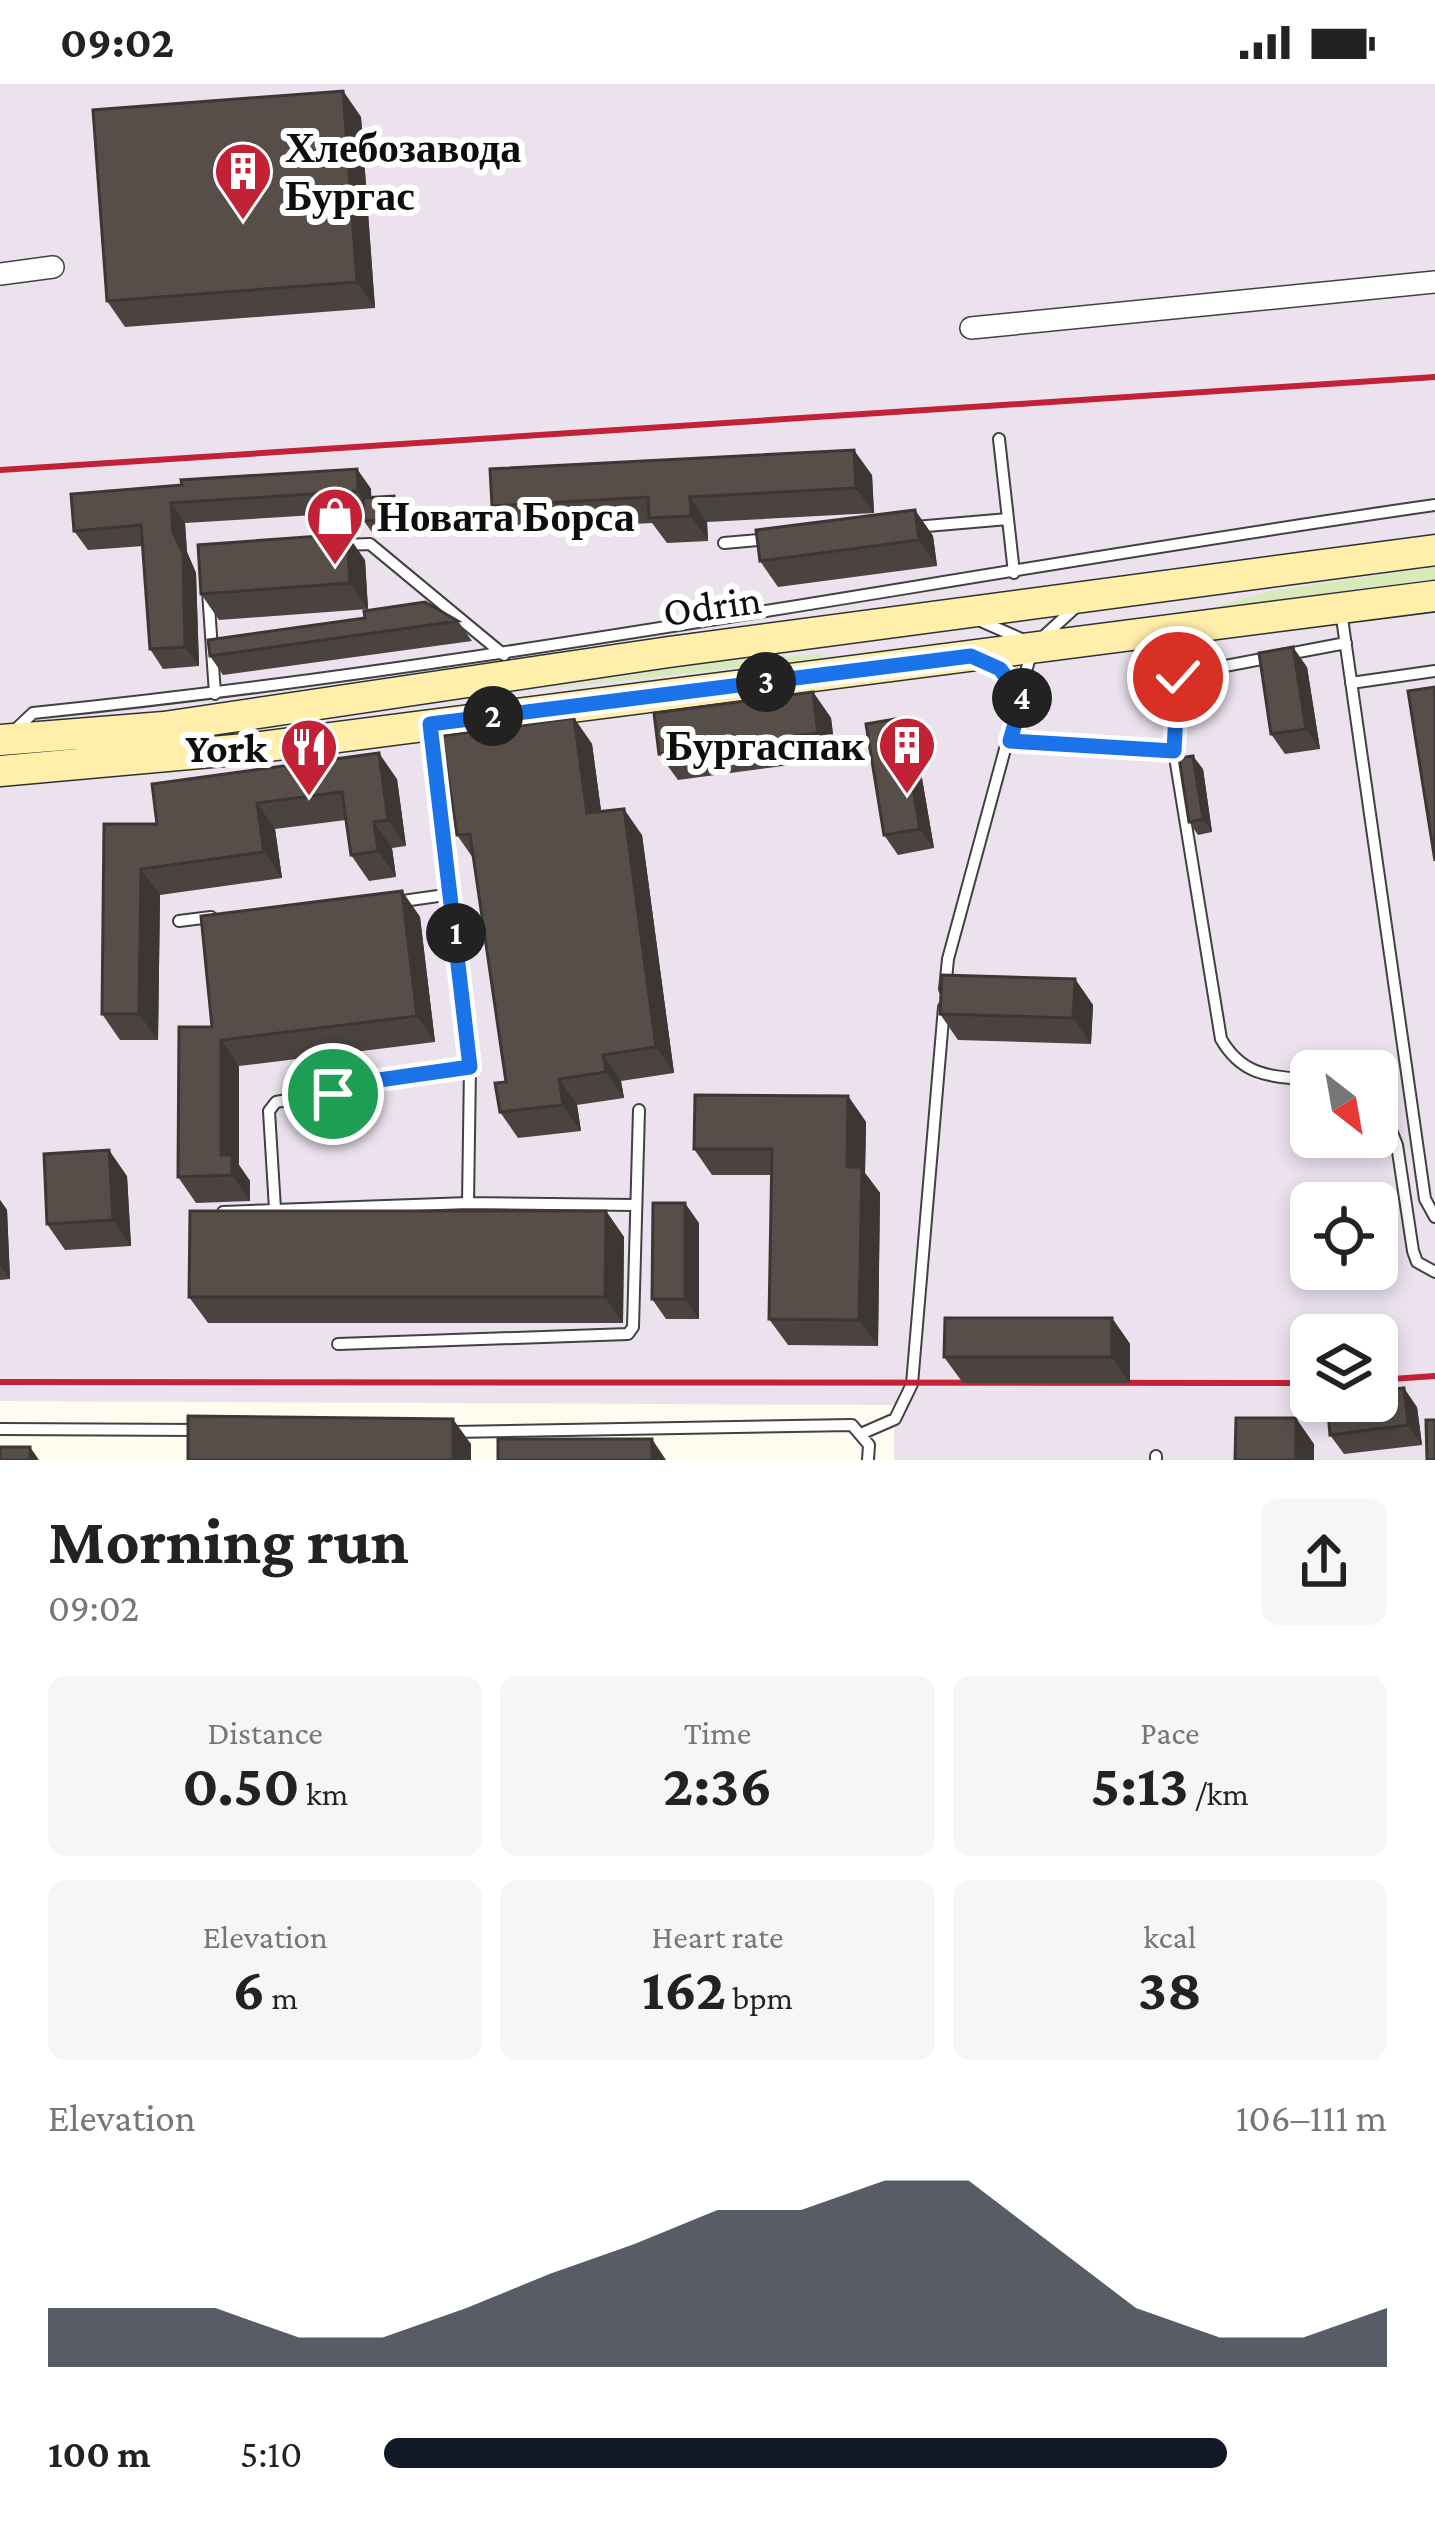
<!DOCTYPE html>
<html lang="en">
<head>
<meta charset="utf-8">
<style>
	:root { --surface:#fff; --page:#f6f6f6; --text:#222; --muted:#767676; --accent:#111827 }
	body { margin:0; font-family:"Crimson Pro",serif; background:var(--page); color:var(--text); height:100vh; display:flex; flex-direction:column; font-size:45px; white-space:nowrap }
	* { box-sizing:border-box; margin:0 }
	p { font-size:39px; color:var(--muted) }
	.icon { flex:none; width:66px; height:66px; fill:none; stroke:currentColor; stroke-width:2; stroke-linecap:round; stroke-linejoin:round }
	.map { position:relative; height:1376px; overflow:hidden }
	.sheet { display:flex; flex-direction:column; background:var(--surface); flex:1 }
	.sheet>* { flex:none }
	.needle { width:78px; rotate:149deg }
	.fabs { position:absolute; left:1290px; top:966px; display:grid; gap:24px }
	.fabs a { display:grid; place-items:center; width:108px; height:108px; border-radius:18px; background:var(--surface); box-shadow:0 6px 18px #0003; font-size:60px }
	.pin { position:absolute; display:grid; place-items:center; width:102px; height:102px; color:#fff; margin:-51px; border:6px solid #fff; border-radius:50%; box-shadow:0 3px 12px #0007 }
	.km { position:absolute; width:60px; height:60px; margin:-30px; border-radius:50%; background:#222; color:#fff; font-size:33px; line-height:60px; text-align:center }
	.round { display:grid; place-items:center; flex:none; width:126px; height:126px; border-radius:18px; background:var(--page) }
	.headline { display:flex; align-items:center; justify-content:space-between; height:204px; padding:0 48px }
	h1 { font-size:66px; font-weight:700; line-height:90px }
	.metrics { display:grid; grid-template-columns:repeat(3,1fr); gap:18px; height:204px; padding:12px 48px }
	.metrics div { display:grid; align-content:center; border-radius:18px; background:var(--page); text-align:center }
	.metrics b { font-size:60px; font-weight:700 }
	.metrics small { font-size:33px; font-weight:400 }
	.metrics p { font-size:33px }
	.chart { height:336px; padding:24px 48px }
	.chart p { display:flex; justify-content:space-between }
	.chart svg { width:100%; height:216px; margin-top:12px; fill:var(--accent); opacity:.7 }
	ul { padding:0 48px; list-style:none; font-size:39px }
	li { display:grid; grid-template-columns:192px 144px 1fr; align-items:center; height:90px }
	li i { height:30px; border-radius:15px; background:var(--accent) }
	.status { display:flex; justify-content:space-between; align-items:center; height:84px; padding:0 60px; background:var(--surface); direction:ltr }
	.status svg { height:33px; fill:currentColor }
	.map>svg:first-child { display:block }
	.industrial { fill:#ebe2ed; fill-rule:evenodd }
	.green { fill:#d6ebb7 }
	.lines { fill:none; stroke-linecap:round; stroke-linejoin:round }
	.service-casing { stroke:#414141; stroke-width:14 }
	.minor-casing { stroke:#414141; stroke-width:24 }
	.secondary-casing { stroke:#303030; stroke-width:33 }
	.service { stroke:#fff; stroke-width:10 }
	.minor { stroke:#fff; stroke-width:21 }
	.secondary { stroke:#ffefaa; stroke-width:30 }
	.rail { stroke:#c32135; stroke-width:6 }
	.wall { fill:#4b4340 }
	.shaded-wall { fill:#3d3734 }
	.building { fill:#574e4a; stroke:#3d3734; stroke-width:3 }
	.route-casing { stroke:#fff; stroke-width:24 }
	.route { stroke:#1a73e8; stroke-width:15 }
	.labels { text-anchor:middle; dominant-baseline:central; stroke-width:12; stroke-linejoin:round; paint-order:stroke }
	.poi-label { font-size:42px; font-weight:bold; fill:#0e0e0e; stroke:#fff; text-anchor:start }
	.street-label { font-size:42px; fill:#0e0e0e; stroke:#fff }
</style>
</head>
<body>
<div class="status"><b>09:02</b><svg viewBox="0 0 49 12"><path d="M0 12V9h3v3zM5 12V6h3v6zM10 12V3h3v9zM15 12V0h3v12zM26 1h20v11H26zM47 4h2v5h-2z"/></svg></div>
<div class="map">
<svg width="1435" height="1376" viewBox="0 0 1435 1376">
	<rect width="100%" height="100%" fill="#fffbef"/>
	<path class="industrial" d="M0 0H1435V1376H894V1321L0 1317ZM1311 987H1377V1053H1311ZM1311 1119H1377V1185H1311ZM1311 1251H1377V1317H1311Z"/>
	<path class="green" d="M1435 483V495L1211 524 1271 507Z
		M822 570V574L522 608 710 579Z"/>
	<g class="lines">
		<g class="service-casing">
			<path id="service" d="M999 355 1008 435
				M915 443 1008 435 1014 489
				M724 459 771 455
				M343 461 370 460 504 571
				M208 507 215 610
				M1341 527 1425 1115 1435 1133
				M983 538 1026 557
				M985 578 1011 595 1022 614
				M1351 599 1435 587
				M430 643 470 983 468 1119
				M15 646 33 629C504 581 967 488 1435 421
				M1010 657 1174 667
				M396 818 452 810
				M179 837 211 833
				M945 905 948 875 1033 562 1077 522
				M1311 996C1271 992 1243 993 1221 955L1174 667 1175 599 1183 590 1346 559
				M1377 1036 1391 1046 1397 1061 1413 1167 1417 1178 1435 1188
				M275 1125 269 1027 276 1018 470 983
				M223 1128 468 1119 634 1121
				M338 1260 628 1250 633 1243 639 1026
				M0 1345 201 1346
				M453 1348 852 1341 869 1361 868 1376
				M863 1349 895 1335 912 1300 944 923
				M1156 1372V1376"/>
		</g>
		<g class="minor-casing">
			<path id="minor" d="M0 190 53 183
				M971 244 1435 198"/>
		</g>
		<g class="secondary-casing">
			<path id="secondary" d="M0 656 164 643 669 568 1435 466
				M0 687 245 665 1435 512"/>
		</g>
		<use href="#service" class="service"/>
		<use href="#minor" class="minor"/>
		<use href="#secondary" class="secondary"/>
		<path class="rail" d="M0 386 1435 293
			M1377 1296 1435 1292
			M0 1298 1311 1299"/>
	</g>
	<path class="wall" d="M343 7 361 33 375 224 125 243 107 217Z
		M357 385 371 405V413L403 425 404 448 373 450 364 437V428L185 439 187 468 196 489 199 582 163 585 150 565 143 462 88 466 74 447 182 401Z
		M872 391 874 429 707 438 708 457 667 459 652 439 510 446 492 422Z
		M915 426 933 452 937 482 778 503 760 477Z
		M365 476 368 525 219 536 201 510Z
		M365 534 458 537 472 557 223 591 210 572Z
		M1307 583 1320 665 1285 670 1271 650Z
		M813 608 831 634 836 675 678 696 659 670Z
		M574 634 592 660 601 728 642 751 674 989 621 997 624 1014 577 1021 581 1047 518 1054 500 1028 506 998 473 774 457 751Z
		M915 654 934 764 898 771 884 751Z
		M1203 685 1212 748 1198 751 1189 738Z
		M397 695 406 762 392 764 396 793 369 797 351 771 346 736 275 745 282 794 160 811 158 956H120L102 930 104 740H157L152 700Z
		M402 807 420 833 435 958 239 982V1081L250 1097V1117L196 1119 178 1093 212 943Z
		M1075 895 1093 921 1091 960 958 956 940 930Z
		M848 1012 866 1038 865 1089 880 1109 878 1262 788 1261 769 1235 771 1091H712L694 1065Z
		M127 1092 131 1162 65 1166 47 1140Z
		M0 1116 7 1126 10 1195 0 1196Z
		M606 1127 624 1153 623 1239H208L189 1213Z
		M699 1139V1235H666L652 1215Z
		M1112 1234 1130 1260V1299H963L944 1273Z
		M1417 1323 1422 1361 1344 1370 1330 1351Z"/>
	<path class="shaded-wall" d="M343 7 361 33 375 224 357 198Z
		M854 366 872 391 874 429 856 404Z
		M357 385 371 405 372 427 358 407Z
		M394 412 403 425 404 448 395 435Z
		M690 413 707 438 708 457 691 432Z
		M171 419 185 439 187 468 196 489 199 582 185 563Z
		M915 426 933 452 937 482 919 456Z
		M347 450 365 476 368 525 350 499Z
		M1293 563 1307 583 1320 665 1306 645Z
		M813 608 831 634 836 675 818 649Z
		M574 634 592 660 605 755 587 729Z
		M901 634 915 654 934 764 920 745Z
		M379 669 397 695 406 762 388 736Z
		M1193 672 1203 685 1212 748 1203 735Z
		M257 719 275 745 282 794 264 768Z
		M624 725 642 751 674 989 656 963Z
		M374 738 392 764 396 793 378 767Z
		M141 785 160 811 158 956 139 930Z
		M402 807 420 833 435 958 417 932Z
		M1075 895 1093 921 1091 960 1073 934Z
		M221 956 239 982V1081L250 1097V1117L232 1091 221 1071Z
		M603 971 621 997 624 1014 606 988Z
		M559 995 577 1021 581 1047 563 1021Z
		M848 1012 866 1038 865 1089 880 1109 878 1262 859 1236 847 1083Z
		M109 1066 127 1092 131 1162 113 1136Z
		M0 1116 7 1126 10 1195 0 1181Z
		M685 1119 699 1139V1235L685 1215Z
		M606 1127 624 1153 623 1239 605 1213Z
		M1112 1234 1130 1260V1299L1112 1273Z
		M1404 1304 1417 1323 1422 1361 1408 1341Z
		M1296 1334 1314 1360V1376H1296Z
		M453 1335 471 1360V1376H453Z
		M652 1355 666 1376H652Z
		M30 1363 39 1376H30Z"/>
	<path class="building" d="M343 7 357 198 107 217 93 26Z
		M854 366 856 404 690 413 691 432 649 434 648 413 492 422 490 385Z
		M357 385 358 407 171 419 173 448 183 469 185 563 150 565 141 441 74 447 71 410 182 401 181 396Z
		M394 412 395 435 364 437 363 414Z
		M915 426 919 456 760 477 756 446Z
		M347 450 350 499 201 510 198 461Z
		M425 518 458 537 210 572 208 556 365 534 364 527Z
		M1293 563 1306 645 1271 650 1259 569Z
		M1435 603V777L1408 607Z
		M813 608 818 649 659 670 654 629Z
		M574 634 587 729 624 725 656 963 603 971 606 988 559 995 563 1021 500 1028 495 999 506 998 470 750 457 751 442 652Z
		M901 634 920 745 884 751 866 640Z
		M379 669 388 736 374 738 378 767 351 771 342 708 257 719 264 768 141 785 139 930H102L104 740H157L152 700Z
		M1193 672 1203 735 1189 738 1179 674Z
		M402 807 417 932 221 956V1071H232V1091L178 1093 179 943H212L201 832Z
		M942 891 1075 895 1073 934 940 930Z
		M695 1011 848 1012 847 1083H862L859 1236 769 1235 772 1065H694Z
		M109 1066 113 1136 47 1140 44 1070Z
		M653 1119H685V1215H652Z
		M190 1127H606L605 1213H189Z
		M945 1234H1112V1273H944Z
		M1404 1304 1408 1341 1330 1351 1327 1317H1377V1307Z
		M188 1332 453 1335V1376H188Z
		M1236 1334H1296V1376H1235Z
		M1426 1336H1435V1376H1427Z
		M498 1355H652V1376H498Z
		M0 1363H30V1376H0Z"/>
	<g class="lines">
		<g class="route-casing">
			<path id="route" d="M333 1010 358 999 470 983 430 640 971 572 1000 585 1022 615 1010 657 1174 667 1178 593"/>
		</g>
		<use href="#route" class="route"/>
	</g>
	<defs>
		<g id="building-pin" transform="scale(3)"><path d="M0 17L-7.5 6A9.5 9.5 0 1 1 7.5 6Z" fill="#c32135" stroke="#fff"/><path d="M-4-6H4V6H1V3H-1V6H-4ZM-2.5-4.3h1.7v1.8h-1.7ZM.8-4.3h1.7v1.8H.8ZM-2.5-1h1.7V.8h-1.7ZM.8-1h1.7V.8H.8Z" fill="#fff"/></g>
		<g id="shop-pin" transform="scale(3)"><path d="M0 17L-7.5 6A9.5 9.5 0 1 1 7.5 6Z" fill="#c32135" stroke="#fff"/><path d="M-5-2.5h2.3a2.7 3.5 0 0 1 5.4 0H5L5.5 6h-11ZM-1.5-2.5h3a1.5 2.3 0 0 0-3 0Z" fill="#fff"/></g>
		<g id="restaurant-pin" transform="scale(3)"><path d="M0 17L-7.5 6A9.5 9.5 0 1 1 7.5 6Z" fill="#c32135" stroke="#fff"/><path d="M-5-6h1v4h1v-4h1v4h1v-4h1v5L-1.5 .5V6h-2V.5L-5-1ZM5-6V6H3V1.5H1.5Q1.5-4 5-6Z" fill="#fff"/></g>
	</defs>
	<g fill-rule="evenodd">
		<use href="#building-pin" x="243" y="87"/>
		<use href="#shop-pin" x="335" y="432"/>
		<use href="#building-pin" x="907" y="661"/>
		<use href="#restaurant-pin" x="309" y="663"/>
	</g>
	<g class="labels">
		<g class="poi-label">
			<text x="285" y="63">Хлебозавода<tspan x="285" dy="48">Бургас</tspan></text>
			<text x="377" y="432">Новата Борса</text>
			<text x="865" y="661" text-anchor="end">Бургаспак</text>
			<text x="267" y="663" text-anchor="end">York</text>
		</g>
		<g class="street-label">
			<text transform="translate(712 521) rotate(-8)">Odrin</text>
		</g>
	</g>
</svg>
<div class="fabs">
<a><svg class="needle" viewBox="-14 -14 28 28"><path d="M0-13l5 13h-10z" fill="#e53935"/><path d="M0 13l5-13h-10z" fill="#767676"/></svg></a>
<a><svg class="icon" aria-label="locate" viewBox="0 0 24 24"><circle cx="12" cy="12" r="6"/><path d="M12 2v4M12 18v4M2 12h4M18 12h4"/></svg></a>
<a><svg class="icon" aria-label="layers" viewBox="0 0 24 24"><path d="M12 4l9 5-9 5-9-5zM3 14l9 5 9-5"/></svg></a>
</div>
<div class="pin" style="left:333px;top:1010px;background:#1e9e55"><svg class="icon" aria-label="arrive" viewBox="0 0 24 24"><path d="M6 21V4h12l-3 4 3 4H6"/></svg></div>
<div class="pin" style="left:1178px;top:593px;background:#d93025"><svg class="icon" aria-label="check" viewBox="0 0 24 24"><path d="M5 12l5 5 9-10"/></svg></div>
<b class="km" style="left:456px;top:849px">1</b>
<b class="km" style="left:493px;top:632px">2</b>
<b class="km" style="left:766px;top:598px">3</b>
<b class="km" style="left:1022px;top:614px">4</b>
</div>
<section class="sheet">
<div class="headline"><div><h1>Morning run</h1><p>09:02</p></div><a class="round"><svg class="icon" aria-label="share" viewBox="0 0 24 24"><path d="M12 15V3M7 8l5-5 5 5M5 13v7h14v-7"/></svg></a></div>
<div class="metrics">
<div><p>Distance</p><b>0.50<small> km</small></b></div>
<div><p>Time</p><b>2:36</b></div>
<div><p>Pace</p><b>5:13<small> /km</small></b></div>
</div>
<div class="metrics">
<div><p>Elevation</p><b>6<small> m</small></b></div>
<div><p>Heart rate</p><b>162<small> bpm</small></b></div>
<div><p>kcal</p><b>38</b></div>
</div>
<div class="chart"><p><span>Elevation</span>106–111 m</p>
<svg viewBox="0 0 160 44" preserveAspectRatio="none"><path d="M0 44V32L10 32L20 32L30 38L40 38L50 32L60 25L70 19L80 12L90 12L100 6L110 6L120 19L130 32L140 38L150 38L160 32V44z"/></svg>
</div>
<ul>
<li><b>100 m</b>5:10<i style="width:84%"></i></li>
</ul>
</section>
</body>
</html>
